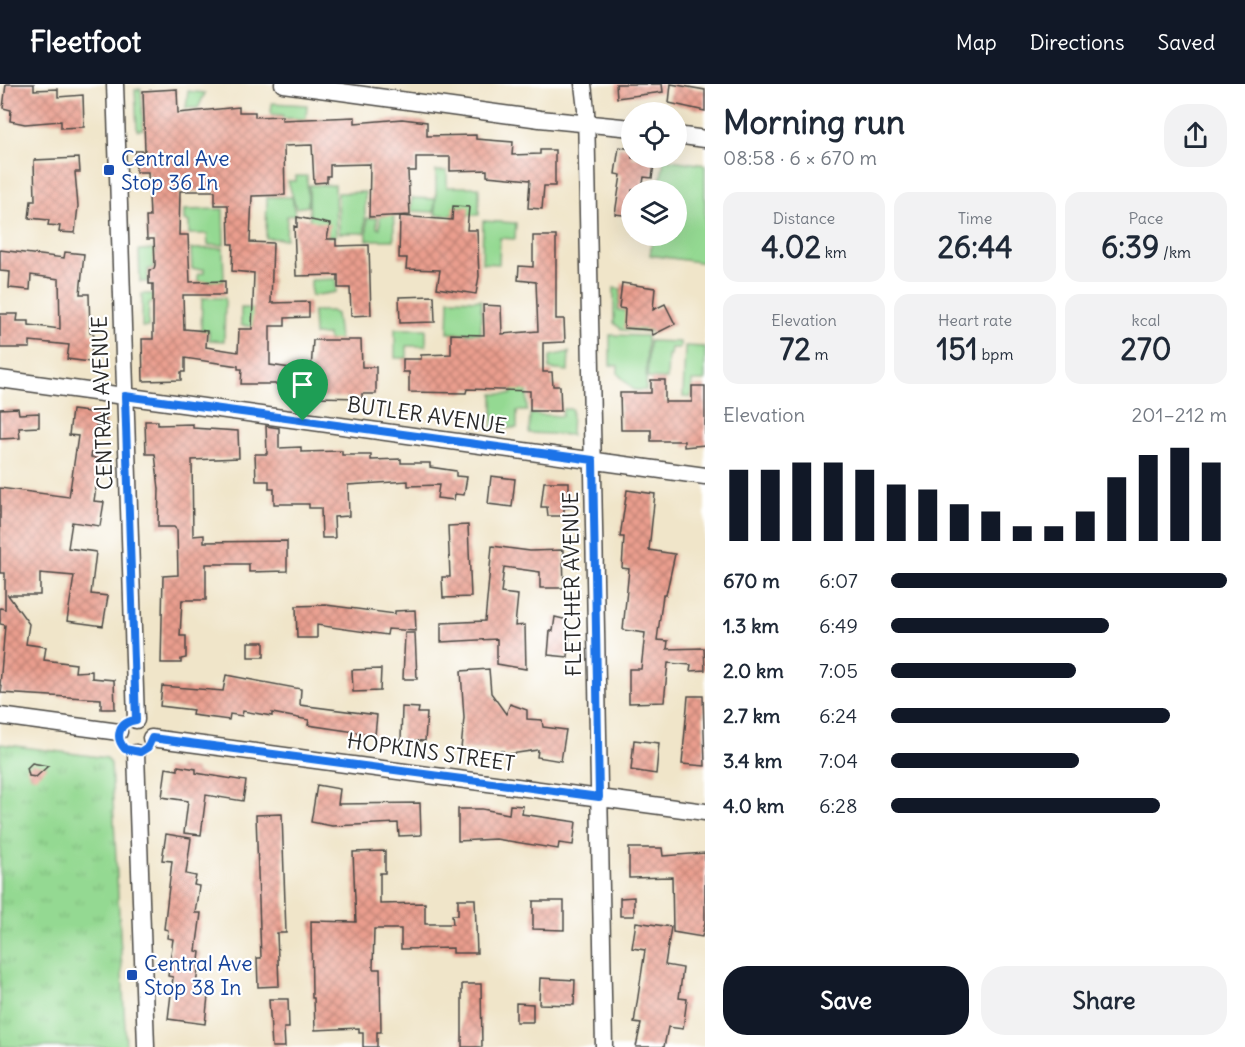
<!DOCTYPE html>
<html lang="en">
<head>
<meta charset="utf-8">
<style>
	:root { --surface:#fff; --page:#f2f2f3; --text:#1f2937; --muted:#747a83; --accent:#111827 }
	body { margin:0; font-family:Delius,sans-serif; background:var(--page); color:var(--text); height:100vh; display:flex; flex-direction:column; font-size:22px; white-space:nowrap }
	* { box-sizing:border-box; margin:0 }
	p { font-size:20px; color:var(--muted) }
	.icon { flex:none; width:33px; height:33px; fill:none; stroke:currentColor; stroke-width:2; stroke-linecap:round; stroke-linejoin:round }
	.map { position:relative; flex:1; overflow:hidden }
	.drawer { display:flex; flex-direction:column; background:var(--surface); width:540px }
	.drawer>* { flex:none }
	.tools { position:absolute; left:621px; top:18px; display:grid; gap:12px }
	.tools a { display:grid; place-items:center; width:66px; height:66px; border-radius:50%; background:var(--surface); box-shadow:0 6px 24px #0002; font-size:30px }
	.pin { position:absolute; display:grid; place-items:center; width:51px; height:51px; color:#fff; margin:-62px -26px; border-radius:50% 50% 50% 0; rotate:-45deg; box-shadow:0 0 6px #0007 }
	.pin .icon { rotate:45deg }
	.round { display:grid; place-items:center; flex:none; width:63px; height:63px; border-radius:24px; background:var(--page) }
	.overview { display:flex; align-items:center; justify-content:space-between; height:102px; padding:0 18px }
	h1 { font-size:33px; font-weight:700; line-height:45px }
	.figures { display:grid; grid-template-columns:repeat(3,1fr); gap:9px; height:102px; padding:6px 18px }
	.figures div { display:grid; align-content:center; border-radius:15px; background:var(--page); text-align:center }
	.figures b { font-size:30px; font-weight:700 }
	.figures small { font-size:16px; font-weight:400 }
	.figures p { font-size:16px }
	.chart { height:168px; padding:12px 18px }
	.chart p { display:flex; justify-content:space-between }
	.chart svg { width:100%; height:108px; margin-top:6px; stroke:var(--accent); stroke-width:6 }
	.cta { display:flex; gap:12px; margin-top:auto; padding:12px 18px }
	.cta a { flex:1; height:69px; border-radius:24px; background:var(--accent); color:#fff; font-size:24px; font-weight:700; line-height:69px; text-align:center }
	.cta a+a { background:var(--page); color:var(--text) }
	ul { padding:0 18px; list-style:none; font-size:20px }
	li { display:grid; grid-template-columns:96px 72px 1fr; align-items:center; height:45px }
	li i { height:15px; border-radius:8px; background:var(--accent) }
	header { display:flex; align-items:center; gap:36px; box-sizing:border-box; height:84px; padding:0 30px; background:var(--accent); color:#fff }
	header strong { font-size:28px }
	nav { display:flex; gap:33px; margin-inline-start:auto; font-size:21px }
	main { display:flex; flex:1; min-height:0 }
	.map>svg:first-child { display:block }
	.green { fill:#94d992; stroke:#60825e; stroke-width:1.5 }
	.park { fill:url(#park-tufts); stroke:#60825e; stroke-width:1.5 }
	.building { fill:url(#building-cross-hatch); fill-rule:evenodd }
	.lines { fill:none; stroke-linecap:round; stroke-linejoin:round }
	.minor-casing { stroke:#494743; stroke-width:19 }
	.minor { stroke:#fff; stroke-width:16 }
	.route-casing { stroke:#fff; stroke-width:12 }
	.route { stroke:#1a73e8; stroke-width:8 }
	.transit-dot { fill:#1a4fb4; stroke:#fff; stroke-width:2 }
	.labels { text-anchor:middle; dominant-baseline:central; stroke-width:4.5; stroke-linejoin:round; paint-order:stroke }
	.transit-label { font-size:21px; fill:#164399; stroke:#fff; text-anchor:start }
	.street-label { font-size:21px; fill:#2b2b2b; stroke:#fff }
</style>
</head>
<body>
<header>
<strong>Fleetfoot</strong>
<nav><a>Map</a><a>Directions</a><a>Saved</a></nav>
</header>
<main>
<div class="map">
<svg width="705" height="963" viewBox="0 0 705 963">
	<defs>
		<pattern id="park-tufts" width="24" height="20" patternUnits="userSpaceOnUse" patternTransform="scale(1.5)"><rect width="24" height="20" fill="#94d992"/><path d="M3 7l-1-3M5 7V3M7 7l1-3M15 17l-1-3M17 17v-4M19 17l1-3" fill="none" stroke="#80ba7e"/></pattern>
		<pattern id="building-cross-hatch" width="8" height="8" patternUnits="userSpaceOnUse" patternTransform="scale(1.5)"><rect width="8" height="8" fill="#ea9e8e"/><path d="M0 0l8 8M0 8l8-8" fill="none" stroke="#be8174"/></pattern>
	</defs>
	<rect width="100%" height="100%" fill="#fff"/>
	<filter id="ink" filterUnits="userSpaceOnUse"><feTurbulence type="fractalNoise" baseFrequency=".0167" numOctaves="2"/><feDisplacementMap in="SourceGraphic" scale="12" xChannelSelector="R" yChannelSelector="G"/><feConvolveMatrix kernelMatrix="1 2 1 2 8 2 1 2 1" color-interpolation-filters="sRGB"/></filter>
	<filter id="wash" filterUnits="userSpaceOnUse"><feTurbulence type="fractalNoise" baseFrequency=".008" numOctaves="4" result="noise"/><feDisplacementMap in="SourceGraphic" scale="24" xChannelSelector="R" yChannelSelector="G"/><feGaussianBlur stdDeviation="1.35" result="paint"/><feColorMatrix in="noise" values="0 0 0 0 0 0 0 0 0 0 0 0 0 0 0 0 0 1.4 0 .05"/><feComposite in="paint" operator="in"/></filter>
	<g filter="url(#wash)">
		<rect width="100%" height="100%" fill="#f0e5c9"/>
		<path class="green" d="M141 5 143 45 137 46 135 6Z
			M188 7 205 9 198 24H186Z
			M272 19 307 21 306 35 283 34V31L271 30Z
			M664 75 705 81V179L650 171 653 152H676V106H659Z
			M436 87H447V103H479V131H436L435 116 434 128 411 127 412 114 436 115Z
			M296 92H307L308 122 296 124 288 97H296Z
			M380 97H393L394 156H367V134H377V144H380Z
			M309 101H335L336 152 310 153Z
			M365 108V149H339L338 109Z
			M267 113H292L295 131 287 132 286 155 266 154Z
			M223 125 224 161H208L207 150H189V138L184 137V126Z
			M483 137 516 139 515 155 500 154 499 180 482 179Z
			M223 164 224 197 198 198V190L204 189V185H192L191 165Z
			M160 165V171H154L153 184 148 185V198H140L139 166Z
			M336 195V208L311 212V196Z
			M614 204 621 205 618 226 638 228 650 248 622 246 614 239Z
			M142 210H172V219H149L148 243H142Z
			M202 214H225L224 257 209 256V247H201Z
			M449 215 481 216V249H448Z
			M241 224 267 225V245L241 241Z
			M313 227H331L336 230 339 254 335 260 328 256V251H314Z
			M395 245H426V262H407V274H395Z
			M610 251 647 252 646 306H634L618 290V282L610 281Z
			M649 257 680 258V264H671L670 271H668L667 295 647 294Z
			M512 262H527V327H517V344H493V310H512Z
			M685 262 705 263V297H692L691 313H683Z
			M569 268 568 287 549 285 550 272Z
			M563 325H572L571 351 529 349 530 330 562 332Z"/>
		<path class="park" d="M0 660 107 674 111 680 126 963H0Z"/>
		<g id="blocks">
			<path class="building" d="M6 0H34V6L58 5V13L83 11 84 43 61 44V37L25 40 10 37 11 26 3 24Z
				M616 0H662L663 8 617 14Z
				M671 0 705 6V27L669 19Z
				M177 5 178 29 239 23V28H255V33L282 32V36L355 33V39L402 35 427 38V52L476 51V55L513 58 512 71 540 70V66H555V102H544L542 125 528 124 530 96 487 92V86L450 87V73H416V87H408L410 131 369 133 370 80 330 81V92H327V98L314 99 312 61 284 62 285 111 252 112 250 158 273 159 271 219 309 218V233L285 234V242H270V281L311 287 313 256H361L362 283H376V310H362V314L316 313V309L280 304 281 300H241L242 285H238V282L185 274V288H181V296L143 297 142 255H153V200H149V186L154 185 155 181 154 155H147L146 133H150L148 88H136L135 67H145L143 7ZM180 107H215V121H228L229 160H233L232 187 254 189 252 245H239L238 268 206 263 207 247 184 245 183 211H225V197L190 198 188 151H179Z
				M619 63 632 65V74H655L652 94 644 93 642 106H632V132L615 130 621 91 615 90Z
				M79 74 80 88H75L78 122 75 149 59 148 60 142 48 141 49 136 29 134 31 117H35L34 76Z
				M453 122 469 123 467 146H477L479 192 476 210 437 204 440 186 406 185 407 174H399L400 132 452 136Z
				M297 133 330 140 327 155H336V162L369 161 371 231 351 232 350 204H338V191L296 192 294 142 297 143Z
				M533 152H556V235H564L565 258 543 259V288H552L553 302H560L561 327H530V307L467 305 466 309 409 308V288H403V275H421V271L451 270V250L484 251 483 221 501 222 502 250 538 247 536 198 518 196 519 182 533 183Z
				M0 166 64 174 65 168 84 170 80 210H89L90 249 94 250 90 278 67 275 69 261 30 257V264H0V230H18L17 237H29V241L60 245 59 195 31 191 30 206 9 204 10 188 0 187Z
				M622 199 655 204 653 226 665 220 675 240 653 251 651 246 624 244 625 225 619 224Z
				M434 212 435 238 400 239 399 213Z
				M651 296H665V318H692V302H705V361L684 363V357H651V346H621L620 309H651Z
				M18 324 19 330 39 329V343L19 344 20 354 0 355V325Z
				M72 326 106 330 105 343 96 342 91 373 100 375 94 417 104 418 100 442 72 438 68 464 96 468 91 510 108 512 103 542 67 537 74 492 40 489V511H8L29 540 26 560 46 563 44 576 76 580 75 588 92 587V594L114 596 115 625H101V615L1 609 2 602 0 601 5 541 0 540V524L5 525V489H0V404L69 413 78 352 69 351Z
				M145 337H158V341L193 340V344L238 347 239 374 192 376 193 452 204 451V458L287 457V487L249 488V480H206V516H182L180 552H186V574L181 575V579H161L163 492 178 491 177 446 174 443H158L159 405 155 370H146Z
				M266 342 279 344V364L301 363V368L342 367V371H371V376L401 375V379H430V383L456 387V392L467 393 464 411 455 410 454 416 437 414 439 401 408 402V397L348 401 349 432 334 433 335 454H322L321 424H309V420H274V405H269V397H256L255 370H267Z
				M491 392 515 395 512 423 488 420Z
				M544 398H569V424H564V432H548L547 423H541Z
				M627 406 655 410 649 466 675 470 666 511H663L657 556 668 557 667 565 704 564 705 586 690 587 691 581 668 579 664 618 629 619V585H641L645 549 623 546 629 485 622 484 624 453H620Z
				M468 441 471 513 443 514 442 493H450L448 442Z
				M492 462 530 467 563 466 564 504H540V488L504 483 501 509 518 511 515 542 525 541 526 585 497 580V555L441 558V539L485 537Z
				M326 521 395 530V527L415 526 416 547 388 545 387 551 317 541V554H297L296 522Z
				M555 533 568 536 566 549H570L568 573 548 571 550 547H553Z
				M405 549H415L417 595H403Z
				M248 558H264V573H248Z
				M381 585 380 607 353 608 352 586Z
				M489 585 491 609 506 630 510 620 527 626V635L542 636 543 643 566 646 561 677 537 673 538 666 504 671 503 667 461 665 464 634 461 587Z
				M226 591 301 605 300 621 377 631 375 651 308 641 309 636 272 629V632L243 627 242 632 230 630 229 636 192 631 193 626 160 622 162 602 223 607Z
				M688 612H703L705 682 682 680Z
				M402 623 419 624 418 629H427L425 657 401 656Z
				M634 656 659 659 656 690 631 686Z
				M32 679 48 682 36 693 29 692 27 684Z
				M178 682 196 685V689L246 697 243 717 206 711 201 751 184 749 188 717 162 713 166 684 178 686Z
				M317 701 340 705 338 720 420 719 421 751 399 752 398 739 332 742 311 738Z
				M510 721 523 722 522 730 576 738 573 761 559 759 558 765 496 755 458 757V725H482L509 730Z
				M282 730 286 849H277L279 902 258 903 257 874H261L256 731Z
				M166 750 191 754 186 790 196 792 194 801 199 802 195 829H201L196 867 200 868 195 910 208 912 205 940 168 935 173 893 168 892 173 855 167 854 168 846 164 845 172 777 162 776Z
				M629 764H662L663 772 705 769V838L702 853 673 848 672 793 629 794Z
				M385 767V789H380V820L425 819V840H453L452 831H458V815H475L477 869H453V864L401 865V845H374L373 885H380L381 948H377V963H363V949H359V944L315 946 314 914H312L311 837 356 838 353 768Z
				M634 813V832H620V814Z
				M533 817H564V846L533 845Z
				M636 838 671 843 665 881 683 884 679 914 687 915 683 945 668 943 664 963H636L641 940 634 939 645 866 632 864Z
				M540 894 575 896 574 921 539 920Z
				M462 900H481L482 963H462Z
				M269 915H288L289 944H284L285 963H272Z
				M516 919 533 920V938H516Z"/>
		</g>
	</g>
	<g filter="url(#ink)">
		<use href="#blocks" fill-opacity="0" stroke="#494743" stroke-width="1.5"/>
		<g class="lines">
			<g class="minor-casing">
				<path id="minor" d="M115 0 136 636
					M283 0 540 35 632 44
					M583 0 586 26 604 963
					M676 51 705 55
					M0 295 705 392
					M0 632 119 648
					M151 654 705 728
					M136 669 146 963"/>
			</g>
			<use href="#minor" class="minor"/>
		</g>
	</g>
	<g class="lines" filter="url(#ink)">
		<g class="route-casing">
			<path id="route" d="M125 312 593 376 599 713 152 654 148 663 140 668 125 665C114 653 119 638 136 636Z"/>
		</g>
		<use href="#route" class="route"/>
	</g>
	<g class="transit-dot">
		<rect x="103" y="80" width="12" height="12" rx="3"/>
		<rect x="126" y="885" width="12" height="12" rx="3"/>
	</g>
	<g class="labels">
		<g class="transit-label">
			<text x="121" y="74">Central Ave<tspan x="121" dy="24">Stop 36 In</tspan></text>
			<text x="144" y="879">Central Ave<tspan x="144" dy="24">Stop 38 In</tspan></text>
		</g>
		<g class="street-label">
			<text transform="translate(102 319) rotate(-92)">CENTRAL AVENUE</text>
			<text transform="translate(427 331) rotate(8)">BUTLER AVENUE</text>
			<text transform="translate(572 500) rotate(-91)">FLETCHER AVENUE</text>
			<text transform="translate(431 668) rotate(8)">HOPKINS STREET</text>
		</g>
	</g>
</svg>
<div class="tools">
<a><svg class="icon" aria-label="locate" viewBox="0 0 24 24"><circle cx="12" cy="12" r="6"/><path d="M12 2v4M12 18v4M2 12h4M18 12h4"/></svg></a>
<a><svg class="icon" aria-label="layers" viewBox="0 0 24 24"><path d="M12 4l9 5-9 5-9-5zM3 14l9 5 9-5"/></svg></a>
</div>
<div class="pin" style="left:303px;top:337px;background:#1e9e55"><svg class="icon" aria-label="arrive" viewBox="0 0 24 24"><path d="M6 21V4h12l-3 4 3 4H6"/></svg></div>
</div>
<section class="drawer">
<div class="overview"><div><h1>Morning run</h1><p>08:58 · 6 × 670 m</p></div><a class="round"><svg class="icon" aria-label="share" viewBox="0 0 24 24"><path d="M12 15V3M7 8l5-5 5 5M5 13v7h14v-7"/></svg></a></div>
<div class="figures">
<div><p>Distance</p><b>4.02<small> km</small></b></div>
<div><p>Time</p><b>26:44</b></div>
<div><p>Pace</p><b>6:39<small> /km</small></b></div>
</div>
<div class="figures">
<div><p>Elevation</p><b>72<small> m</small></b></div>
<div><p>Heart rate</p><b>151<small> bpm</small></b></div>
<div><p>kcal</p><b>270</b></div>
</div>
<div class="chart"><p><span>Elevation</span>201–212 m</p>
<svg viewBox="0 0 160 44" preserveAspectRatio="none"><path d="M5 44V15M15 44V15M25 44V12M35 44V12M45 44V15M55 44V21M65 44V23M75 44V29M85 44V32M95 44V38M105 44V38M115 44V32M125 44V18M135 44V9M145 44V6M155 44V12"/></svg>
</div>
<ul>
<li><b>670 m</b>6:07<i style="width:100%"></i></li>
<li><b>1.3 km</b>6:49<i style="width:65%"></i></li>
<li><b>2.0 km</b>7:05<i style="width:55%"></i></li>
<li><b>2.7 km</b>6:24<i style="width:83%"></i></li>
<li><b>3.4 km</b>7:04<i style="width:56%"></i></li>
<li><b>4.0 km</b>6:28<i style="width:80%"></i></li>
</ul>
<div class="cta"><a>Save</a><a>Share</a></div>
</section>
</main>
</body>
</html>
